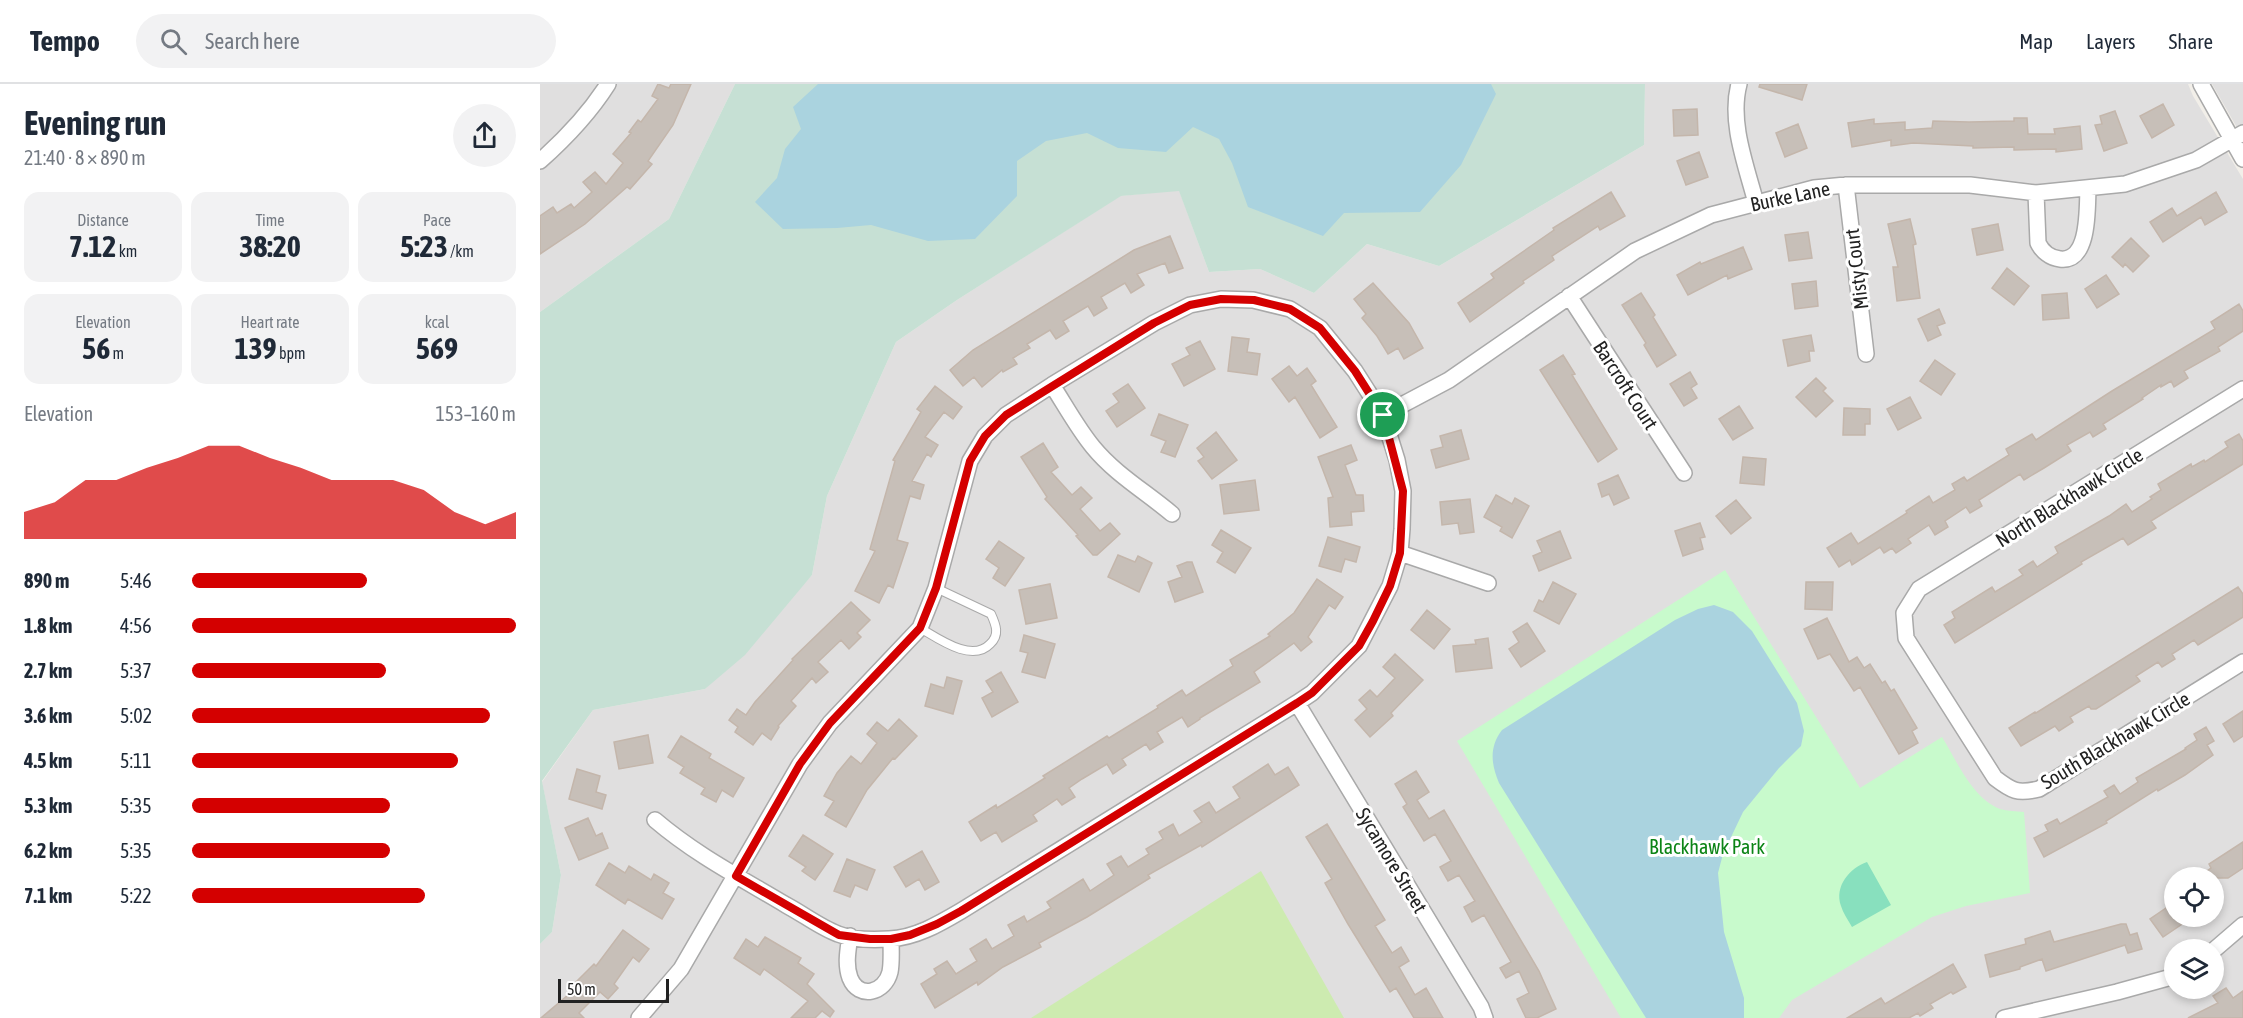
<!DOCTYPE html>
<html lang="en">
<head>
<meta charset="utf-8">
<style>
	:root { --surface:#fff; --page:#f2f2f3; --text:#1f2937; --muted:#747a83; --line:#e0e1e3; --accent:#d40000 }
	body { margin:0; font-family:"Asap Condensed",sans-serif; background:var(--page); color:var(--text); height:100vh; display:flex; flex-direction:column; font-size:22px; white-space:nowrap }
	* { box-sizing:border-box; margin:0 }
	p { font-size:20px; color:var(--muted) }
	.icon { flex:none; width:33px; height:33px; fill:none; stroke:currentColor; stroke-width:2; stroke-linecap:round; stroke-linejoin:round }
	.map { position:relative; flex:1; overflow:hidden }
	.side { display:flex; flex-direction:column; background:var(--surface); width:540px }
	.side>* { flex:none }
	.buttons { position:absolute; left:1624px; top:783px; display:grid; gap:12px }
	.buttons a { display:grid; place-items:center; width:60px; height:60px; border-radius:50%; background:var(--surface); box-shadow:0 3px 9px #0003; font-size:30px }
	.scale { position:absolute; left:18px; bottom:15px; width:111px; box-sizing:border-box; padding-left:6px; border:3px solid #222; border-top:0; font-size:16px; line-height:21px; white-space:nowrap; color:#222; -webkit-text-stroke:4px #fff; paint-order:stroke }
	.pin { position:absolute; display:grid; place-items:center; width:51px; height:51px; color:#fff; margin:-26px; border:3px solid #fff; border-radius:50%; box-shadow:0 2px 6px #0007 }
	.round { display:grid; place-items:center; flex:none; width:63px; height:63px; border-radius:32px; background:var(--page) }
	.overview { display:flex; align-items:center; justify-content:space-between; height:102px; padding:0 24px }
	h1 { font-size:33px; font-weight:700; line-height:45px }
	.figures { display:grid; grid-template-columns:repeat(3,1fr); gap:9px; height:102px; padding:6px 24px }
	.figures div { display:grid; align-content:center; border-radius:15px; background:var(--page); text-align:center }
	.figures b { font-size:30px; font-weight:700 }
	.figures small { font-size:16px; font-weight:400 }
	.figures p { font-size:16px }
	.chart { height:168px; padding:12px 24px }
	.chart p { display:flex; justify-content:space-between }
	.chart svg { width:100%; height:108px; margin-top:6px; fill:var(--accent); opacity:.7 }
	ul { padding:0 24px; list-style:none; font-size:20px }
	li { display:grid; grid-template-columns:96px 72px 1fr; align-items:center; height:45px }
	li i { height:15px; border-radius:8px; background:var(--accent) }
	header { display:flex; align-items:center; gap:36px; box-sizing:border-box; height:84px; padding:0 30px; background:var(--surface); border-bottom:2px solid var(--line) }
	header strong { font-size:28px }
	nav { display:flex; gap:33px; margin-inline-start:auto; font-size:21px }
	.search { width:420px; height:54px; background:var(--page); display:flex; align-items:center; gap:15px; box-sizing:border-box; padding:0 21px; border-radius:33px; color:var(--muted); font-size:22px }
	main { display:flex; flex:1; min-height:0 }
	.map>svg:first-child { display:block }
	.residential { fill:#e0dfdf; fill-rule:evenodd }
	.grass { fill:#cdebb0 }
	.wetland { fill:#c6e0d4 }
	.park { fill:#c8facc }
	.pitch { fill:#88e0be }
	.water { fill:#aad3df }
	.building { fill:#c7bfb8; stroke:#c4b6ab; stroke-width:1.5 }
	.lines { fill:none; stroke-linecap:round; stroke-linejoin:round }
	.service-casing { stroke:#a9a9a9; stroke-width:10 }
	.minor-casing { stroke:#a9a9a9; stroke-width:18 }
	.service { stroke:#fff; stroke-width:8 }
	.minor { stroke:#fff; stroke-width:15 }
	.route-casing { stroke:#fff; stroke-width:12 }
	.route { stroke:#d40000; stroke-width:8 }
	.labels { text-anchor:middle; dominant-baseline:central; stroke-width:6; stroke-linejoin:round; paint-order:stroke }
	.street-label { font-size:20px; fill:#222; stroke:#fff }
	.park-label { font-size:20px; fill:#0c8416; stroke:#fff }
</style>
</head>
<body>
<header>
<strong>Tempo</strong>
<div class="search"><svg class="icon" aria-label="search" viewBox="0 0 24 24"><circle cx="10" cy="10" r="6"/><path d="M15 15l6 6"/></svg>Search here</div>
<nav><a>Map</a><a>Layers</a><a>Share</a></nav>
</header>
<main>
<section class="side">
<div class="overview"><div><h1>Evening run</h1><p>21:40 · 8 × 890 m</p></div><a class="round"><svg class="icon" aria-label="share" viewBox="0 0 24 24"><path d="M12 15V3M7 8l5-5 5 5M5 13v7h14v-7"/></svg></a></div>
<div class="figures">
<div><p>Distance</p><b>7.12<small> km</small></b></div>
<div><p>Time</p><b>38:20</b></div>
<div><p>Pace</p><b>5:23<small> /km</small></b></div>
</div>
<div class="figures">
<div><p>Elevation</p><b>56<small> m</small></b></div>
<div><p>Heart rate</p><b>139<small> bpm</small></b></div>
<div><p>kcal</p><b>569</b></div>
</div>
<div class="chart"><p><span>Elevation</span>153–160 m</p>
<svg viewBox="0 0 160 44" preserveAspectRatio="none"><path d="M0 44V33L10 29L20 20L30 20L40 15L50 11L60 6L70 6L80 11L90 15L100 20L110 20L120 20L130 24L140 33L150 38L160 33V44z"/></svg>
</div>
<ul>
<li><b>890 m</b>5:46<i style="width:54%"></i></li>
<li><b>1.8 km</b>4:56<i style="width:100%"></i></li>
<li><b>2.7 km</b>5:37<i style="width:60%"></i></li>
<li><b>3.6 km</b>5:02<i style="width:92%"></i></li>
<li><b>4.5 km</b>5:11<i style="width:82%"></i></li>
<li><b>5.3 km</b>5:35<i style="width:61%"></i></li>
<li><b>6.2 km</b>5:35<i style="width:61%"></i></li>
<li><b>7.1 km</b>5:22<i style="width:72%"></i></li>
</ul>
</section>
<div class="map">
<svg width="1703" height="934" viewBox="0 0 1703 934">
	<rect width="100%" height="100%" fill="#f2efe9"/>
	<path class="residential" d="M0 0H195L129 135 0 228Z
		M1105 0H1648L1653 12 1703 95V934H0V860L12 848 21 791 2 698 53 626 165 605 272 491 287 412 356 258 417 216 580 112 639 106 669 188 720 185 774 209 827 160 899 182 1104 61ZM1635 794H1674V832H1635ZM1635 866H1674V904H1635Z
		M1672 0H1703V54Z"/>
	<path class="grass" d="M721 787 804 934H491Z"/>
	<path class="wetland" d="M195 0H1105L1104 61 899 182 827 160 774 209 720 185 669 188 639 107 581 112 417 216 356 258 287 412 272 491 205 571 165 605 53 626 2 697 21 791 12 848 0 860V228L129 135Z"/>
	<path class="park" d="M1185 486 1320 704 1402 653C1417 677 1432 714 1460 725 1468 727 1476 727 1484 728L1490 809 1426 822 1392 833 1252 916 1239 934H1081L917 657Z"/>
	<path class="pitch" d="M1327 778 1351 821 1312 843C1308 836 1303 829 1301 822 1294 802 1310 784 1327 778Z"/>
	<path class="water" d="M278 0H951L956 10 921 81 880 128 804 129 783 152 708 123 692 79 679 55 653 43 626 68 578 64 547 49 506 57 477 77V112L435 155 388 157 331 141 297 144 243 145 215 118 237 94 245 65 261 45 253 23Z
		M1174 521 1193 528 1212 547 1257 619 1264 647 1261 662 1239 684 1203 728 1183 770 1178 789 1184 848 1204 914V934H1106L959 699C951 680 949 663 962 646L1135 536 1158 525Z"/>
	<path class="building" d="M118 0 129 4 131 0H151L133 41 108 77 112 80 90 105 87 103 45 140 0 170V132L13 123 17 129 31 120 34 124 52 108 43 98 55 88 66 100 83 79 73 70 91 49 89 48 98 36 101 38 118 15 112 12Z
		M1220 0H1267L1262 16 1219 3Z
		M1623 20 1634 41 1612 54 1600 32Z
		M1157 25 1158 51 1134 52 1133 26Z
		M1575 27 1587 59 1564 67 1555 41 1562 40 1560 32Z
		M1474 34H1487L1488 50H1515L1514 45 1540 42 1542 65 1516 68V65L1474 66V63L1433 64V62L1373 59 1351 62V56L1312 63 1308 39 1334 35V40L1365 38V46L1392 44 1393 37 1429 38 1474 37Z
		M1258 40 1267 64 1245 73 1236 49Z
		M1159 68 1168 93 1146 101 1137 77Z
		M1071 108 1085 132 1060 146 1058 142 1012 172 1014 176 983 197 984 199 930 238 918 219 954 194 951 190 1014 146 1013 144Z
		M1676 108 1687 128 1665 141 1661 133 1623 158 1610 138 1632 124 1637 132Z
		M1370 135 1376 160 1373 161 1380 214 1357 217 1353 183H1358L1348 140Z
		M1458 140 1463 166 1437 171 1432 145Z
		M1268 148 1272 174 1249 177 1245 151Z
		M630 152 643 184 629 189 625 179 597 190 604 201 591 209 585 199 561 213 567 224 554 232 548 222 523 237 529 247 516 255 510 246 487 260 490 264 473 274 477 280 463 288 462 286 442 303 434 293 423 302 410 286 433 266 594 166Z
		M1591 154 1609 172 1593 188 1585 180 1583 183 1572 173Z
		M1203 163 1212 185 1188 195 1187 191 1148 211 1137 191 1160 178 1161 180Z
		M1467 184 1489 202 1474 221 1452 204Z
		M1566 191 1579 210 1557 224 1545 205Z
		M1276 197 1278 222 1255 225 1252 200Z
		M833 199 869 239 883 264 864 275 858 264 848 270 837 252 822 234 826 230 814 215Z
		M1101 209 1115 231 1113 233 1136 271 1117 283 1104 261 1106 259 1082 221Z
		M1527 209 1529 234 1503 236 1502 211Z
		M1699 220 1703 227V247L1678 263 1680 267 1644 287 1648 294 1634 303 1631 297 1621 303V301L1602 314 1603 315 1563 340 1566 345 1553 353 1550 348 1527 361 1531 367 1504 384 1484 396 1480 390 1439 416 1442 422 1430 429 1426 423 1405 437 1408 443 1395 451 1389 441 1368 455 1371 459 1356 469 1352 464 1344 469 1340 463 1312 481 1310 476 1299 483 1287 464 1311 449 1318 460 1367 429 1366 427 1389 412 1393 419 1415 406 1412 400 1424 393 1427 397 1469 371 1466 365 1492 350 1496 356 1572 307 1675 245 1671 238Z
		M1399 225 1405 239 1397 242 1401 251 1388 257 1378 235Z
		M1271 251 1274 267H1269L1270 277 1248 282 1243 256Z
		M692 253 709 255 707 268 720 270 717 291 688 287Z
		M660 257 675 285 644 302 632 280 650 271 646 264Z
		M1023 271 1035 290 1032 291 1077 365 1058 378 1000 286Z
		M1395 276 1415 290 1401 311 1380 297Z
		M749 282 757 292 767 284 776 297 771 301 797 343 780 354 755 313 749 318 732 295Z
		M1150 288 1157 300 1151 304 1157 314 1144 322 1130 300Z
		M1276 294 1286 304 1283 307 1293 317 1276 333 1256 313Z
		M588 300 605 324 577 343 566 327 579 318 573 310Z
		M395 302 422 323 413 335 404 328 385 353 398 361 391 373 387 370 372 397 384 401 380 415 370 412 357 456 368 459 353 504 348 501 339 519 315 507 335 467 330 465 355 377 353 376 381 328 377 325Z
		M1370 313 1381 334 1358 346 1347 325Z
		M1199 322 1213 344 1193 356 1179 335Z
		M1304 324 1330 325V340H1325V351H1303Z
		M619 330 648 341 635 373 621 368 626 357 611 351Z
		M921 346 929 375 896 384 891 366 903 363 900 352Z
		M676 348 697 376 672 395 658 377 664 373 657 364Z
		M1699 350 1703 357V380L1611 437 1616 444 1588 461 1583 454 1541 478 1542 480 1415 559 1404 541 1415 534 1412 528 1452 503 1455 508 1483 491 1479 486 1493 477 1497 483 1518 469 1515 463 1569 432 1586 420 1592 428 1612 415 1610 413 1621 406 1618 400 1651 380 1652 383 1664 376 1665 378 1688 363 1685 358Z
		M503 359 518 383 511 388 532 411 541 403 552 414 540 425 560 447 570 439 580 450 557 471H553L536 452 538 451 505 415 507 413 481 373Z
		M811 361 817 376 805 381 816 411H823L824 427 811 428 812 441 790 443 788 414 793 413 778 373Z
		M1203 373 1226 375 1224 401 1200 399Z
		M1078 391 1089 414 1074 421 1069 410 1062 413 1058 400Z
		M715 396 719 426 684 430 680 401Z
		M956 411 972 420 975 414 989 422 972 454 960 447 962 443 944 433Z
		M930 415 934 448 920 450 918 439 902 441 900 418Z
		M1196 416 1211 434 1191 450 1176 432Z
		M1160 439 1165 453 1160 454 1163 465 1143 472 1135 447Z
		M681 446 711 464 695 489 677 478 683 468 672 461Z
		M1020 447 1031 474 999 487 993 472 1002 468 997 457Z
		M788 453 820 463 816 478 805 475 801 488 779 482Z
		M459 457 484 474 465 502 453 494 459 484 446 475Z
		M578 471 595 478 598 472 612 479 599 508 568 493Z
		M647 478H652L663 508 635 518 628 498 642 493 637 482Z
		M777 495 803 513 795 525 789 521 768 553 772 558 761 567 754 559 714 588 720 598 660 634V635L648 643 642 633 617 648 623 658 610 666 606 660 582 675 586 681 573 690 567 680 542 695 529 704 535 713 522 721 517 715 493 731 497 737 483 745 462 758 456 748 441 757 429 738 456 721 457 724 505 694 503 692 567 652 569 654 618 624 617 622 642 606 646 612 693 582 690 576 730 552 728 550 754 529Z
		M1013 498 1036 510 1019 540 994 527 999 516 1003 518Z
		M1266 498H1293L1292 526 1265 525Z
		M510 500 517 534 486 540 479 506Z
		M1698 503 1703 510V533L1658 561 1654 556 1632 570 1635 575 1622 583 1618 578 1596 592 1600 597 1556 625H1551L1549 622 1530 633 1533 638 1519 647 1515 642 1481 662 1469 644 1495 628 1496 629Z
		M311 518 330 536 317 549 321 553 309 565 301 556 278 578 288 588 276 599 272 594 251 617 256 622 238 642 239 643 231 656 222 649 213 661 195 648 198 643 189 636 197 625 206 631 215 618 253 576 252 575Z
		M887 526 910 545 894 565 871 546Z
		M1287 534 1309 578 1317 573 1324 584 1330 580 1342 599 1345 597 1351 607 1354 605 1377 644 1372 647 1378 659 1359 670 1320 603 1314 607 1290 570 1278 575 1264 545Z
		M987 539 1005 567 981 583 969 565 979 558 973 548Z
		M484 551 515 560 505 594 482 588 488 569 480 567Z
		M948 554 952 584 916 588 913 562 936 560 935 556Z
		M855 570 883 596 851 629 853 632 830 653 815 636 827 625 819 616 830 606 837 613 855 594 843 583Z
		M461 588 478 618 452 633 442 614 453 608 446 597Z
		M407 593 422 597 413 630 385 622 391 600 404 604Z
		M1703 627V652L1694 658 1683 640Z
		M359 635 377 652 355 675 353 674 327 706 306 743 285 731 294 717 284 712 297 689 311 672 321 680 337 659 327 650 337 638 348 647Z
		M1666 643 1674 657 1667 661 1673 671 1645 691 1618 707 1617 705 1566 737 1567 739 1504 773 1494 754 1508 747 1505 741 1517 735 1520 740 1568 713 1564 707 1574 701 1580 710 1598 698 1596 694 1646 665 1645 664 1657 656 1654 650Z
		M108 651 113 679 79 685 74 658Z
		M141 652 171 670 169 674 204 694 193 713 182 706 176 718 161 710 165 704 140 689 144 683 128 673Z
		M728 680 735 691 748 683 759 701 662 763 661 761 608 791 610 794 547 833 499 859 501 863 463 883 438 901 437 898 395 924 381 900 397 890 394 885 407 877 416 890 437 877 430 865 446 855 452 865 474 852 468 841 484 832 487 838 511 824 507 818 543 795 550 807 574 791 567 780 581 772 588 783 609 770 606 765 623 755 619 748 633 740 639 752 662 738 654 727 669 718 676 729 700 714 693 703Z
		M37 685 60 692 56 708 66 711 62 725 29 715Z
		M876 687 889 708 877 716 889 735 904 726 999 887 1016 925 997 934H986L977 915 989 909 979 887 966 894 960 884 971 878 944 831 932 838 924 823 935 817 919 791 908 797 900 783 911 777 895 750 884 757 863 723 867 720 855 700Z
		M48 734 56 752 62 749 68 764 39 776 25 744Z
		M787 740 845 836 835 842 852 869 861 863 869 877 859 883 875 911 886 904 903 934H874L856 904 850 908 808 840 785 799 792 795 766 753Z
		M263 751 293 770 275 796 262 787 266 783 249 772Z
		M1703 758V784L1688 794H1657L1671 784 1669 780Z
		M382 767 399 798 385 806 379 795 366 803 354 783Z
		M307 775 335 786 327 806 315 801 310 813 294 807Z
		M69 779 85 789 89 782 111 796 114 790 129 799 123 809 134 815 122 835 88 815 85 820 56 801Z
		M1635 818V832H1654L1623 853 1610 835Z
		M1581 840H1586L1590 851 1597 849 1602 865 1588 869 1585 861 1506 887 1502 875 1480 883V885L1450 893 1445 871 1486 860 1485 855 1510 847 1514 858Z
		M83 846 109 865 99 878 93 873 74 900 78 904 68 915 60 908 39 929 44 934H1L35 905 32 902 54 880 56 882Z
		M225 853 261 874 258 879 274 890 267 900 294 927 290 933 282 927 275 934H251L268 917 224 885 220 891 194 874 206 855 218 863Z
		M1413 880 1426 903 1413 910 1411 908 1390 920 1393 924 1380 932 1378 929 1369 934H1307L1341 914 1345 920Z
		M1686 904 1693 914 1703 907V934H1648L1678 919 1673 912Z"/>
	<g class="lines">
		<g class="service-casing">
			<path id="service" d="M380 544C399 555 432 579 450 560 460 551 456 541 451 530L396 504"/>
		</g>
		<g class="minor-casing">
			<path id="minor" d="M1199 0C1189 38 1206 81 1216 119
				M1661 0 1703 75
				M0 77C26 54 49 30 68 0
				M1306 101 1326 270
				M1496 109 1498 159C1502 167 1510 174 1520 175 1550 179 1547 123 1548 104
				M1029 212 1144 389
				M512 301C525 321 538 345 553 363 575 390 606 408 632 430
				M1703 305 1379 505 1364 529 1366 554 1455 694C1472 707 1477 710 1499 705L1703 578
				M843 331 909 296 1095 167 1171 131 1274 104 1306 101H1430L1496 109 1585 100 1656 76 1703 49
				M860 469 948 499
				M757 619 941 923 945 934
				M310 852C308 866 305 880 310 894 319 916 345 909 350 888 352 878 351 865 351 855
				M1674 866 1703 841
				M99 934 141 885 260 680 290 639 380 544 396 504 430 377 445 352 466 331 512 301 614 239 650 221 681 215 713 216 750 225 780 244 815 287 843 331 857 376 863 407 862 445 860 469 850 502 819 562 772 609 757 619 421 827C399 840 375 854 349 855 333 856 313 856 298 850 281 844 263 830 246 821 201 794 156 771 115 736
				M1464 934 1577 908 1635 892"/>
		</g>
		<use href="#service" class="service"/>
		<use href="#minor" class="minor"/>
	</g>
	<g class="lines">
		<g class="route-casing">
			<path id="route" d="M681 215 714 216 750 225 780 244 815 287 843 331 863 407 860 469 850 502 833 537 819 562 772 609 757 619 421 827 397 840 370 851 351 855H330L299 851 196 792 260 680 290 639 380 544 396 504 430 377 445 352 466 331 614 239 650 221Z"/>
		</g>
		<use href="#route" class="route"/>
	</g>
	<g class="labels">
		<g class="street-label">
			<text transform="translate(1250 112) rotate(-12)">Burke Lane</text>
			<text transform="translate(1316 185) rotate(-97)">Misty Court</text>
			<text transform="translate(1086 301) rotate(57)">Barcroft Court</text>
			<text transform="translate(1529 413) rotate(-32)">North Blackhawk Circle</text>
			<text transform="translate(1575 656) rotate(-31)">South Blackhawk Circle</text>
			<text transform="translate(852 776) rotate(59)">Sycamore Street</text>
		</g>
		<g class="park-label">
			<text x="1167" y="762">Blackhawk Park</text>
		</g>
	</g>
</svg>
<div class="buttons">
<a><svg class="icon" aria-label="locate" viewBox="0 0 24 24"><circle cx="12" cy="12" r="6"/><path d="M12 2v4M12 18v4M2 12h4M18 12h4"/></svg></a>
<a><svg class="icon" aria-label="layers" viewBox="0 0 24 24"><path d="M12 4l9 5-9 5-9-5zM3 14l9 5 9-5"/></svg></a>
</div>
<div class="scale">50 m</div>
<div class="pin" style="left:843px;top:331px;background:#1e9e55"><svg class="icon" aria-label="arrive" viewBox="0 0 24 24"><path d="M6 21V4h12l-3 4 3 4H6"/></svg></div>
</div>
</main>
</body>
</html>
